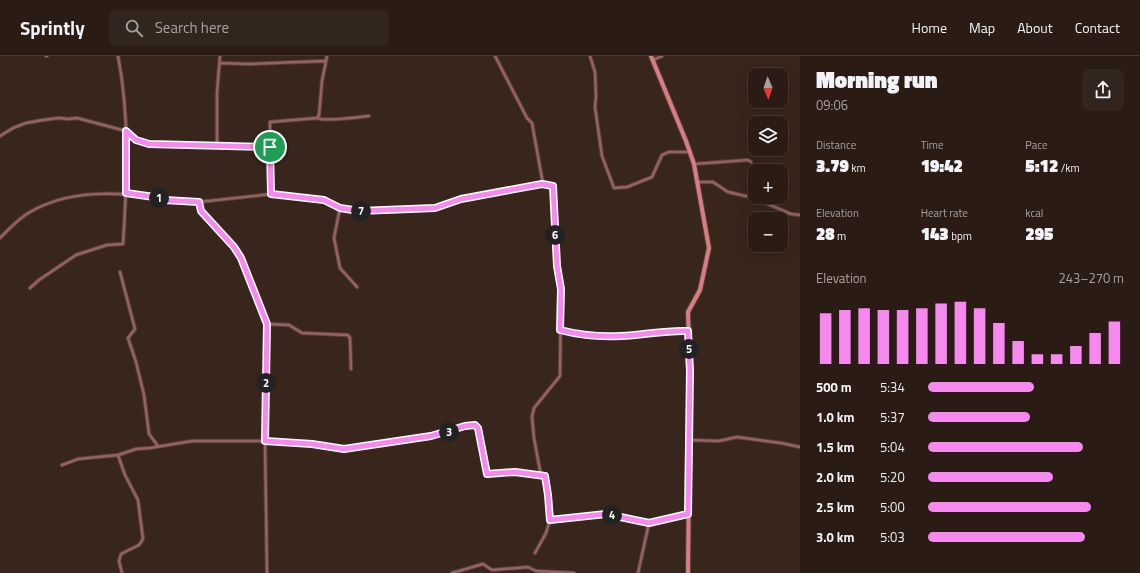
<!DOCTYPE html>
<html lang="en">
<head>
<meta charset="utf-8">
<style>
	:root { --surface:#2a1c15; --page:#32251e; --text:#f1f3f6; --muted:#a5a1a0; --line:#463a34; --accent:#f589ee }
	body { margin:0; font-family:"Titillium Web",sans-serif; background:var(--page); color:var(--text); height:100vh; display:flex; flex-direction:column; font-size:15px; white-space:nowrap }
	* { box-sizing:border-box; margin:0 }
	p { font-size:13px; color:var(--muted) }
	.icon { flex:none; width:22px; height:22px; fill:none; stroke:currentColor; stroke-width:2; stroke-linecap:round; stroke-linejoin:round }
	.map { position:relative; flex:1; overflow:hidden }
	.details { display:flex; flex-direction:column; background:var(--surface); width:340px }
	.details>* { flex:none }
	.needle { width:26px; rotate:178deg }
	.buttons { position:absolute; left:748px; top:12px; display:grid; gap:8px }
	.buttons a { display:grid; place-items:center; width:40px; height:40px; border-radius:8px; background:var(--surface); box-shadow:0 4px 16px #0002,0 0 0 1px var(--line); font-size:20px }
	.pin { position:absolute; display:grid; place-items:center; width:34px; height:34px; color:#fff; margin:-17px; border:2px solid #fff; border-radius:50%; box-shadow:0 1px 4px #0007 }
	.km { position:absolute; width:20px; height:20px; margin:-10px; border-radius:50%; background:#222; color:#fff; font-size:11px; line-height:20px; text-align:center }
	.round { display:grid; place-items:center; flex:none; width:42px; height:42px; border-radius:8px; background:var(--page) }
	.headline { display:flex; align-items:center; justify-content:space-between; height:68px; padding:0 16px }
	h1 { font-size:22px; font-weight:800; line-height:30px }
	.metrics { display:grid; grid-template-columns:repeat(3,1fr); gap:6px; height:68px; padding:4px 16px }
	.metrics div { display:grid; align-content:center }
	.metrics b { font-size:17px; font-weight:800 }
	.metrics small { font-size:11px; font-weight:400 }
	.metrics p { font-size:11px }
	.chart { height:112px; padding:8px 16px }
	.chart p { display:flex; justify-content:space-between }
	.chart svg { width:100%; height:72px; margin-top:4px; stroke:var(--accent); stroke-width:6 }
	ul { padding:0 16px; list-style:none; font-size:13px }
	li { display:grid; grid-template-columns:64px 48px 1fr; align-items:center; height:30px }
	li i { height:10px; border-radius:5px; background:var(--accent) }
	header { display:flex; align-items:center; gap:24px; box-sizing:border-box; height:56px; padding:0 20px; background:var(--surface); border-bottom:1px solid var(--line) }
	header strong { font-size:19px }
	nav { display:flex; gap:22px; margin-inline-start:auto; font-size:14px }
	.search { width:280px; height:36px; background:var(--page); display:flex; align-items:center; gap:10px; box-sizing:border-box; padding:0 14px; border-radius:8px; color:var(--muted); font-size:15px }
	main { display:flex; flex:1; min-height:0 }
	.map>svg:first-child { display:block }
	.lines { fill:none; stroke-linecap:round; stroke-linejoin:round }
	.street-casing { stroke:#544239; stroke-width:4.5 }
	.secondary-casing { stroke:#544239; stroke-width:6 }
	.street { stroke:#996063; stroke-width:2.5 }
	.secondary { stroke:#d87d82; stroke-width:4 }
	.route-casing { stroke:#fff; stroke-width:8 }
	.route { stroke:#f589ee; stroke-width:5 }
</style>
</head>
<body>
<header>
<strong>Sprintly</strong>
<div class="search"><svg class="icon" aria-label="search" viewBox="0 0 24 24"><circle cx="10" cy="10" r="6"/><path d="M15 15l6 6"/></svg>Search here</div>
<nav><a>Home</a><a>Map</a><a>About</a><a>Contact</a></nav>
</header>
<main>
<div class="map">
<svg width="800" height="517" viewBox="0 0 800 517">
	<rect width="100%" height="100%" fill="#38251c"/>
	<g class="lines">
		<g class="street-casing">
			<path id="street" d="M46 0H47
				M590 0 595 16 596 40 595 51 602 100 614 132 627 131 652 121 662 99 669 96H689
				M653 4 662 0
				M220 7 249 8 325 5
				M317 62C324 66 358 61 369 60
				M0 80 13 72 26 67 43 64 59 62 68 63 77 62 126 75 136 84 149 88 270 91 271 138 199 146 201 155 234 191 241 202 267 268 265 385 267 517
				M217 89V37L220 0
				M270 91V66L317 62 319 59 322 25 327 0
				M694 108 748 104 751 106
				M698 126H713L728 136 754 142 791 158 800 159
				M271 138 324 144 340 152 359 155 435 152 461 143 543 128 532 67 527 62 495 0
				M340 152 334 182 340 212 357 231
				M0 182C9 173 19 162 30 156 70 133 117 136 161 142L164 144 199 146
				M120 216 135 273 128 282 136 306 144 339 149 378 158 390
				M30 232 39 224 76 199 107 189 123 188C127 126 130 61 118 0
				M267 268 289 269 302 277 348 279 350 282 351 313
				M560 274C579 279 601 281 621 280 644 279 665 274 688 275
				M690 384 719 385 737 381 781 387 800 391
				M118 399 136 393 150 392 192 385H265L312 388 344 393 431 380 475 369 478 372 487 418 515 416 545 420 548 439 550 464 606 458 649 467 638 517
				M62 409 78 403 118 399 125 419 138 444 143 483 139 489 121 498 119 505 122 517
				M541 420 534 382 532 361 534 352 560 320 561 233 557 210 553 130 543 128
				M649 467 688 458
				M535 497 546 477 550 464
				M452 517 483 508 492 514 528 511 536 515 574 517"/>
		</g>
		<g class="secondary-casing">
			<path id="secondary" d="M651 0 686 85 694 108 709 192 700 234 688 256 690 315 688 517"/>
		</g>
		<use href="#street" class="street"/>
		<use href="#secondary" class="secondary"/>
	</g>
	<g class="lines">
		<g class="route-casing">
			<path id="route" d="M126 75 136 84 149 88 270 91 271 138 324 144 340 152 359 155 435 152 461 143 542 128 553 130 557 210 561 233 560 274C579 279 601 281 621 280 644 279 665 274 688 275L690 315 688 458 649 467 606 458 550 464 548 439 545 420 515 416 487 418 478 372 475 369 465 370 431 380 344 393 312 388 265 385 267 268 241 202 234 191 201 155 199 146 164 144 161 142 126 137Z"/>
		</g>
		<use href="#route" class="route"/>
	</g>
</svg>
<div class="buttons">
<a><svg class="needle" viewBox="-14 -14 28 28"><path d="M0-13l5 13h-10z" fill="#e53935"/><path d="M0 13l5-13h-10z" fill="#a5a1a0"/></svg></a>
<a><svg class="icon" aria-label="layers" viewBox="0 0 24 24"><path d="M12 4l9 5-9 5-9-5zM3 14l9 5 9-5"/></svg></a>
<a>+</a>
<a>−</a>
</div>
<div class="pin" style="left:270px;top:91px;background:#1e9e55"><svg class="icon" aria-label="arrive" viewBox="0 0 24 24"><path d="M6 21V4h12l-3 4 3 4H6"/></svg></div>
<b class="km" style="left:159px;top:142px">1</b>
<b class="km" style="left:266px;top:327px">2</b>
<b class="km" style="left:449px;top:376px">3</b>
<b class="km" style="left:612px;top:459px">4</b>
<b class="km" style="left:689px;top:293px">5</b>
<b class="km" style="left:555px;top:179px">6</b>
<b class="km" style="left:361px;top:155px">7</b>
</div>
<section class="details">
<div class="headline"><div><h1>Morning run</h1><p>09:06</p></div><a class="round"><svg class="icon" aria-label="share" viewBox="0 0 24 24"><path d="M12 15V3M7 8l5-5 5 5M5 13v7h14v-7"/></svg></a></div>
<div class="metrics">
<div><p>Distance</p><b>3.79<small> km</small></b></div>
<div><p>Time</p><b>19:42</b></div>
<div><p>Pace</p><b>5:12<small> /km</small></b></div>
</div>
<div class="metrics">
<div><p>Elevation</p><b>28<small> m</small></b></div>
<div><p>Heart rate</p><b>143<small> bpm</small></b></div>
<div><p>kcal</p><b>295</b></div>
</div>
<div class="chart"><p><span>Elevation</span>243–270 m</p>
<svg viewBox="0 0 160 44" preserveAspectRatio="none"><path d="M5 44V13M15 44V11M25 44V10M35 44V11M45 44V11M55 44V10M65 44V7M75 44V6M85 44V10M95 44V19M105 44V30M115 44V38M125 44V38M135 44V33M145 44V25M155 44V18"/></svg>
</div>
<ul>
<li><b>500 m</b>5:34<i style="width:54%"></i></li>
<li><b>1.0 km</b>5:37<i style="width:52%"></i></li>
<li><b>1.5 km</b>5:04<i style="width:79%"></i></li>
<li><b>2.0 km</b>5:20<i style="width:64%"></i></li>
<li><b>2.5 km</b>5:00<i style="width:83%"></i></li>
<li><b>3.0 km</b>5:03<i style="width:80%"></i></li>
</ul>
</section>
</main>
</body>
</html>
